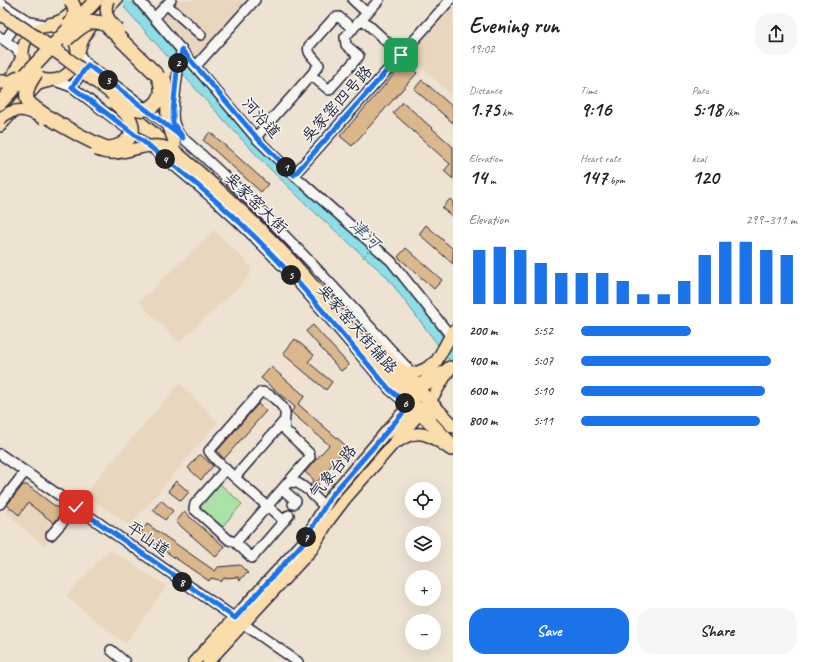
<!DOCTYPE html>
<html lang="en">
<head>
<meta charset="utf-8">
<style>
	:root { --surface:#fff; --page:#f6f6f6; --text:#222; --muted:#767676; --accent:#1a73e8 }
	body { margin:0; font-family:Caveat,"LXGW WenKai TC",sans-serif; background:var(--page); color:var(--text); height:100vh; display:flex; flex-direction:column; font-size:15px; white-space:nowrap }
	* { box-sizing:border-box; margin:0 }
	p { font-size:13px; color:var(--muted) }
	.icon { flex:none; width:22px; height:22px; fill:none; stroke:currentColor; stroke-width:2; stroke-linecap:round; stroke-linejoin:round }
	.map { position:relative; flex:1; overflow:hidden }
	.panel { display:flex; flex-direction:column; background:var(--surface); width:360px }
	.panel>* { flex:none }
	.tools { position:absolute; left:405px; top:482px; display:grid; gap:8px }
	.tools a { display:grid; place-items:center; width:36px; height:36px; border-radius:50%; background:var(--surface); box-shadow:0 4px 16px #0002; font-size:20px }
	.pin { position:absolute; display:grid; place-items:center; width:34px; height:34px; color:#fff; margin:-17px; border-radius:8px; box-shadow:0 2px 6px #0006 }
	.km { position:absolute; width:20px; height:20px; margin:-10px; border-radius:50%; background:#222; color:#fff; font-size:11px; line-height:20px; text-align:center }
	.round { display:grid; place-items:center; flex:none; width:42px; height:42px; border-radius:16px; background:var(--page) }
	.head { display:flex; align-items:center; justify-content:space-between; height:68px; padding:0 16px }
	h1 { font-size:22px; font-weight:700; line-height:30px }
	.figures { display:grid; grid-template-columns:repeat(3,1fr); gap:6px; height:68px; padding:4px 16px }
	.figures div { display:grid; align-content:center }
	.figures b { font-size:20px; font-weight:700 }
	.figures small { font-size:11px; font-weight:400 }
	.figures p { font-size:11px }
	.chart { height:112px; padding:8px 16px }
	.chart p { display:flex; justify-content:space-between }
	.chart svg { width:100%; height:72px; margin-top:4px; stroke:var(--accent); stroke-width:6 }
	.primary-button { display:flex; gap:8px; margin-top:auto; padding:8px 16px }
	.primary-button a { flex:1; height:46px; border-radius:16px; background:var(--accent); color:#fff; font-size:16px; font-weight:700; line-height:46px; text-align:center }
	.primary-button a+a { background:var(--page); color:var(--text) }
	ul { padding:0 16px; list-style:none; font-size:13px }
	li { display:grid; grid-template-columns:64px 48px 1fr; align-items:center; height:30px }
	li i { height:10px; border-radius:5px; background:var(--accent) }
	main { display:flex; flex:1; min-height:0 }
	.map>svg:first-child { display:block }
	.built { fill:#e8d6be }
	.green { fill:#abe2a5; stroke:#668270 }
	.water { fill:#8ddee5; stroke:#6293a1 }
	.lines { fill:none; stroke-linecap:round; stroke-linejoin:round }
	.canal { stroke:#8ddee5; stroke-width:6 }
	.building { fill:#dbb78c; stroke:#22223b }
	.minor-casing { stroke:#22223b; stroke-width:12 }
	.major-casing { stroke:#22223b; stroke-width:14 }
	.highway-casing { stroke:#22223b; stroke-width:16 }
	.path { stroke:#22223b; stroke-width:1; stroke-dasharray:1 3; stroke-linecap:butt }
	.minor { stroke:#f6f6f2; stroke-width:9 }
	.major { stroke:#fbddab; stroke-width:11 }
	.highway { stroke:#fbddab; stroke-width:13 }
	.major-bridge-casing { stroke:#22223b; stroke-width:14; stroke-linecap:butt }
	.highway-bridge-casing { stroke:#22223b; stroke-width:16; stroke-linecap:butt }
	.major-bridge { stroke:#fbddab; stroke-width:11 }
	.highway-bridge { stroke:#fbddab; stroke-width:13 }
	.route-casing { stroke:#fff; stroke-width:8 }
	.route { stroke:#1a73e8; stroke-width:5 }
	.labels { text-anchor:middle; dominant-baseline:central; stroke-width:3; stroke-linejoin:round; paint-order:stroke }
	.street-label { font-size:16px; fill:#22223b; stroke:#f6f6f2 }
	.water-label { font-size:17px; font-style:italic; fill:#425a6e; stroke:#f6f6f2 }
</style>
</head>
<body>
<main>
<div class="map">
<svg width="453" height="662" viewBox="0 0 453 662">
	<rect width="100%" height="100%" fill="#eee3d3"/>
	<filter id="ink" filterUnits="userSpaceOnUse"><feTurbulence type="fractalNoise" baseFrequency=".025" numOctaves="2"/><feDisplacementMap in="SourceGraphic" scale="8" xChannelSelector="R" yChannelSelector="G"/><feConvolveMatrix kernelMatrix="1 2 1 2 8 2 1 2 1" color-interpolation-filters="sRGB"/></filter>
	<g filter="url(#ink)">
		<path class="built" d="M168 0H253L198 61 158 12Z
			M453 4V96L408 55Z
			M214 230 251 266 249 277 179 343 139 302Z
			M180 383 218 422 130 526 84 494Z
			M21 485H27L70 518 44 546 3 510Z
			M109 549 167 586 125 644 66 596Z"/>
		<path class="green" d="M220 484 242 504 222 527 199 508Z"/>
		<path class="water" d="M131 1 216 98 267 153 385 261 439 330 440 333 453 352V365L386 276 310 208 261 160 209 104 124 7H128Z"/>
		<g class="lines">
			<path class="canal" d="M124 0 133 11"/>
		</g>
		<path class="building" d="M405 62 417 73 352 146 340 136Z
			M422 80 453 107V123L414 89Z
			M403 102 453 147V179L444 171 450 164 393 113Z
			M210 132 268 184 261 192 203 140Z
			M450 199 453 202V217L442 208Z
			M426 225 453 249V264L419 234Z
			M406 248 442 280 434 289 398 257Z
			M313 325 349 365 341 371 306 331Z
			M295 339 314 355 308 362 332 382 326 390 283 354Z
			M271 367 305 396 298 404 344 444V446L340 451 342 453 317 482 319 484 315 488 310 485 314 480 305 472 329 445 291 412 295 407 261 378Z
			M258 404 266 411 224 459 217 451Z
			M200 454 213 466 201 480 188 468Z
			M176 481 189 492 181 501 168 491Z
			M23 485H27L63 512 54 523 28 503 19 515 7 505Z
			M161 500 173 511 165 520 153 510Z
			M184 512 225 547 216 557 176 522Z
			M147 524 215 571 218 567 240 565 248 573 242 577 240 581 238 577 224 578 220 582 219 580 211 578 209 581 140 534Z"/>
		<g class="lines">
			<g class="minor-casing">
				<path id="minor" d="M139 0 257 139 294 175 391 261 450 335
					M353 0 367 13
					M0 3 30 22 45 25
					M167 5 201 35
					M154 18 171 0
					M362 19 401 55
					M0 37 15 48 22 56
					M5 41 19 20
					M78 53 88 65C120 89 154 113 184 139 266 211 339 292 412 373
					M196 66 255 0
					M311 75 319 65C316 59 306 54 309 46L334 18 339 17 353 29
					M52 80 72 87C135 135 199 182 256 239 304 286 346 339 390 390L409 406
					M72 87 86 67
					M178 132C169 118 175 102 176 86 178 73 178 62 182 49
					M256 137 311 75 329 90 359 56 346 45 345 37 379 0
					M294 175 450 0
					M0 454 298 662
					M226 469 195 504 194 509 229 540 235 542 237 541C261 513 286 485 310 457L309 453 286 431C282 425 286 419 285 412 283 405 269 392 261 392L258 395 209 451C211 459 274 511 284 521
					M235 477 284 421
					M287 483C296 481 299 483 306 489
					M282 489 296 501 293 504
					M311 493 324 506
					M0 504 25 472
					M51 535 76 507
					M235 542 252 558 289 515
					M111 650 125 662"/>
			</g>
			<g class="major-casing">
				<path id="major" d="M49 24C66 21 72 12 84 0
					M23 53a27 27 0 1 1 54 0a27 27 0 1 1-54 0Z
					M79 52C83 30 101 16 116 0
					M0 91C9 80 18 70 22 56
					M0 126 37 85 42 83 51 81
					M399 368C411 378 424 371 435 362
					M399 441C421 426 432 437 451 450
					M194 662 303 543 331 496 412 402 424 384 453 331
					M208 662 312 549 329 520 345 499 421 412 434 395 449 370"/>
			</g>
			<g class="highway-casing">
				<path id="highway" d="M125 111C184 158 241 208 293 264 347 324 396 389 453 446
					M368 338 453 426
					M408 383C424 389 439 377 450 368
					M387 432C399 422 413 412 430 416"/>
			</g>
			<path class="path" d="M363 258 369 250"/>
			<use href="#minor" class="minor"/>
			<use href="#major" class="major"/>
			<use href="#highway" class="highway"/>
			<g class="major-bridge-casing">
				<path id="major-bridge" d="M108 0C103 14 109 21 119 30
					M165 78C169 90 166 104 167 116 168 126 171 134 175 144
					M0 119C14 106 28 109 43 119
					M97 150C119 160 138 143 160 146 166 146 172 150 177 153"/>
			</g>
			<g class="highway-bridge-casing">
				<path id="highway-bridge" d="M0 13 63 56 121 100C125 103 130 106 134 108 149 113 163 102 161 87 161 82 159 79 157 75L106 25C90 16 79 29 67 39
					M69 25C76 17 77 9 70 0
					M36 73C31 81 25 89 27 99 31 111 93 143 107 148 120 148 137 138 131 122 128 114 120 107 114 102
					M0 82H11L21 76
					M0 103 32 68 96 0"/>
			</g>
			<use href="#major-bridge" class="major-bridge"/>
			<use href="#highway-bridge" class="highway-bridge"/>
		</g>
	</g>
	<g class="lines" filter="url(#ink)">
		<g class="route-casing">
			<path id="route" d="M76 507 235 618 303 543 331 496 409 406 390 390C346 339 304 286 256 238 199 182 135 135 72 87L88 65 183 138 173 123V111L177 71 182 50 258 139 294 175 401 55"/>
		</g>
		<use href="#route" class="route"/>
	</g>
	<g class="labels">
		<g class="street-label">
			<text transform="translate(337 104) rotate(-48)">吴家窑四号路</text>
			<text transform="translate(261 118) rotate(48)">河沿道</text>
			<text transform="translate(256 203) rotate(44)">吴家窑大街</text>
			<text transform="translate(357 329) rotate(49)">吴家窑大街辅路</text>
			<text transform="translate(333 472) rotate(-51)">气象台路</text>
			<text transform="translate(148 539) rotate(35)">平山道</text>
		</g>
		<g class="water-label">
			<text transform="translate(365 234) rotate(44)">津河</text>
		</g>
	</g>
</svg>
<div class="tools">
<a><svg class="icon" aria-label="locate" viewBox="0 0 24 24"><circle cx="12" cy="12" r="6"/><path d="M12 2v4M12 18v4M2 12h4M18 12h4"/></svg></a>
<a><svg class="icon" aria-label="layers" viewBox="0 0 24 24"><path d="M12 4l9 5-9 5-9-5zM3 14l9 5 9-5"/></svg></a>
<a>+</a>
<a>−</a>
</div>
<div class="pin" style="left:401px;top:55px;background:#1e9e55"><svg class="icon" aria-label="arrive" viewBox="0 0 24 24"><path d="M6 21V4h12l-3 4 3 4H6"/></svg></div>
<div class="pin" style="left:76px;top:507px;background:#d93025"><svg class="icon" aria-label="check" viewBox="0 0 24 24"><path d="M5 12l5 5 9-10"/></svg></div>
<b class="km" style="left:286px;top:167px">1</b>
<b class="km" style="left:178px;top:63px">2</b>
<b class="km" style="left:108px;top:80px">3</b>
<b class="km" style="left:165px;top:159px">4</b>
<b class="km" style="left:291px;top:275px">5</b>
<b class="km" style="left:405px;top:403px">6</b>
<b class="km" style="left:306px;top:537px">7</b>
<b class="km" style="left:182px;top:582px">8</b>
</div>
<section class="panel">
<div class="head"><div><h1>Evening run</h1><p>19:02</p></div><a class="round"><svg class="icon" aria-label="share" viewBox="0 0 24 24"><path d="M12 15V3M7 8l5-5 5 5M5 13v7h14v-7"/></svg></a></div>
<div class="figures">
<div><p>Distance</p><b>1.75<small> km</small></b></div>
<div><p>Time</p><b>9:16</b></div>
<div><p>Pace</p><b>5:18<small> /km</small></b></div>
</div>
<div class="figures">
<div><p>Elevation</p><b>14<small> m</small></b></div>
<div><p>Heart rate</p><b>147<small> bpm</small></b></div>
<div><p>kcal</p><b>120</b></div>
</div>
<div class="chart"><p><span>Elevation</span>299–311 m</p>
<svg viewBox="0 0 160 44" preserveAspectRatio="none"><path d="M5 44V11M15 44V9M25 44V11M35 44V19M45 44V25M55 44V25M65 44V25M75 44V30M85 44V38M95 44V38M105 44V30M115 44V14M125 44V6M135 44V6M145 44V11M155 44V14"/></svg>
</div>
<ul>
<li><b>200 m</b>5:52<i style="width:51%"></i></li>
<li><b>400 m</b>5:07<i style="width:88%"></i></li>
<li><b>600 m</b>5:10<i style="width:85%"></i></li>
<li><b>800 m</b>5:11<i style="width:83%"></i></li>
</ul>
<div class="primary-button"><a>Save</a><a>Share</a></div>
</section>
</main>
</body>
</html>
